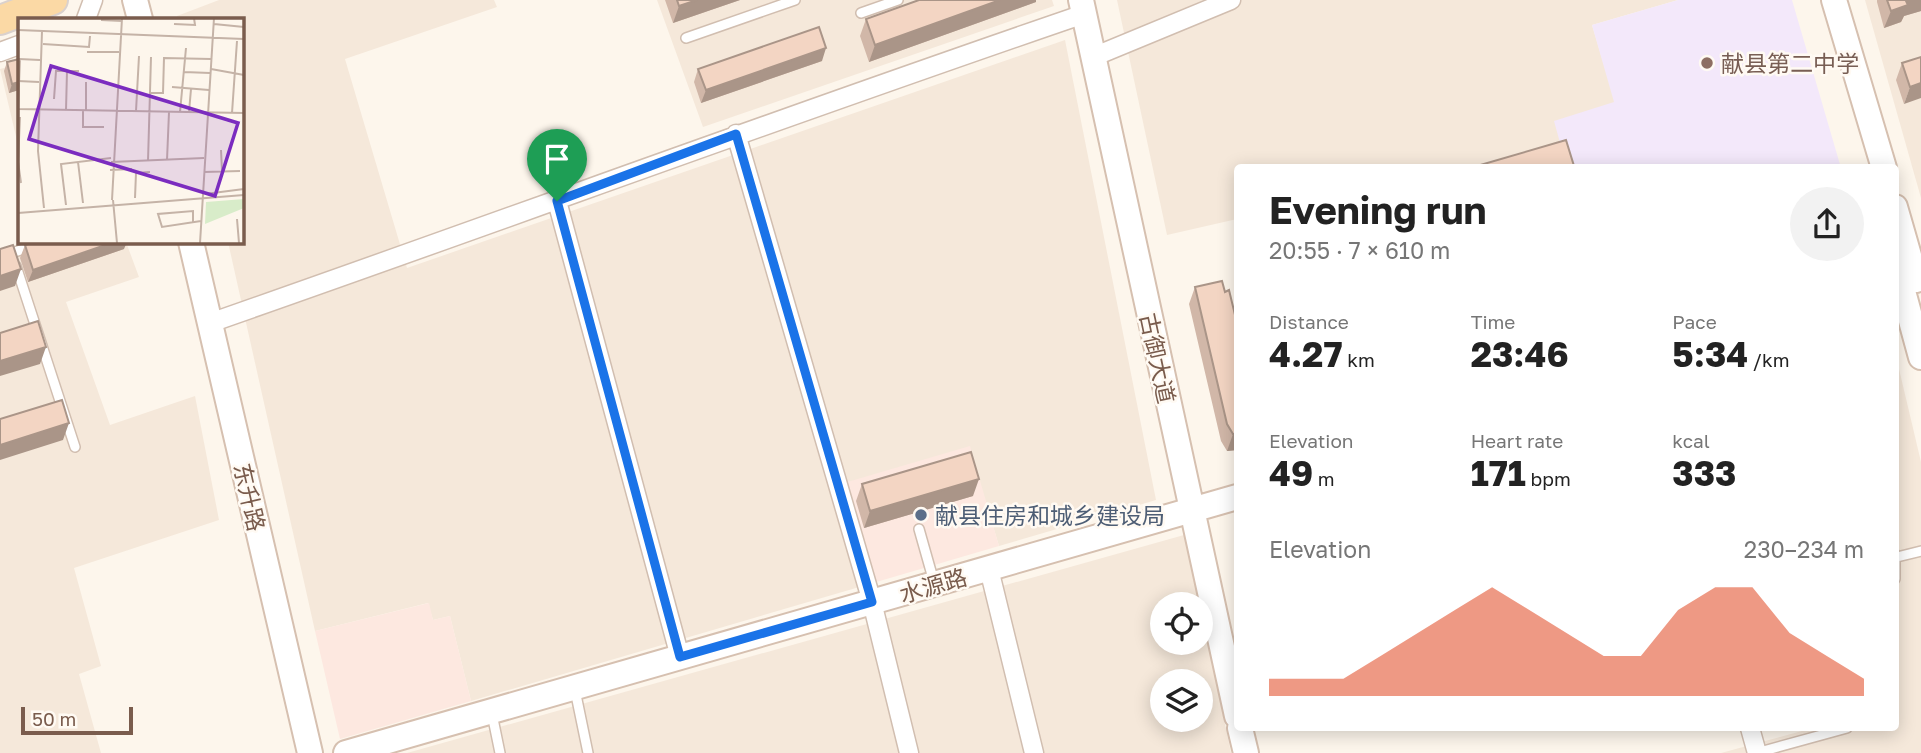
<!DOCTYPE html>
<html lang="en">
<head>
<meta charset="utf-8">
<style>
	:root { --surface:#fff; --page:#f2f2f2; --text:#222; --muted:#767676; --accent:#e76f51 }
	body { margin:0; font-family:"Golos Text","Noto Sans SC",sans-serif; background:var(--page); color:var(--text); height:100vh; display:flex; flex-direction:column; font-size:26px; white-space:nowrap }
	* { box-sizing:border-box; margin:0 }
	p { font-size:23px; color:var(--muted) }
	.icon { flex:none; width:38px; height:38px; fill:none; stroke:currentColor; stroke-width:2; stroke-linecap:round; stroke-linejoin:round }
	.map { position:relative; flex:1; overflow:hidden }
	.sheet { position:absolute; left:1234px; top:164px; width:665px; height:567px; display:flex; flex-direction:column; background:var(--surface); border-radius:7px; box-shadow:0 4px 18px #0003 }
	.sheet>* { flex:none }
	.tools { position:absolute; left:1150px; top:592px; display:grid; gap:14px }
	.tools a { display:grid; place-items:center; width:63px; height:63px; border-radius:50%; background:var(--surface); box-shadow:0 4px 18px #0003; font-size:35px }
	.scale { position:absolute; left:21px; bottom:18px; width:112px; box-sizing:border-box; padding-left:7px; border:4px solid #7a5c4d; border-top:0; font-size:19px; line-height:24px; white-space:nowrap; color:#7a5c4d; -webkit-text-stroke:5px #fffaf3; paint-order:stroke }
	.pin { position:absolute; display:grid; place-items:center; width:60px; height:60px; color:#fff; margin:-72px -30px; border-radius:50% 50% 50% 0; rotate:-45deg; box-shadow:0 0 7px #0007 }
	.pin .icon { rotate:45deg }
	.round { display:grid; place-items:center; flex:none; width:74px; height:74px; border-radius:37px; background:var(--page) }
	.overview { display:flex; align-items:center; justify-content:space-between; height:119px; padding:0 35px }
	h1 { font-size:38px; font-weight:700; line-height:52px }
	.metrics { display:grid; grid-template-columns:repeat(3,1fr); gap:10px; height:119px; padding:7px 35px }
	.metrics div { display:grid; align-content:center }
	.metrics b { font-size:35px; font-weight:700 }
	.metrics small { font-size:19px; font-weight:400 }
	.metrics p { font-size:19px }
	.chart { height:196px; padding:14px 35px }
	.chart p { display:flex; justify-content:space-between }
	.chart svg { width:100%; height:126px; margin-top:7px; fill:var(--accent); opacity:.7 }
	.map>svg:first-child { display:block }
	.residential { fill:#f5e8da; fill-rule:evenodd }
	.commercial { fill:#fde8e0 }
	.education { fill:#f3e8fa }
	.lines { fill:none; stroke-linecap:round; stroke-linejoin:round }
	.lane-casing { stroke:#d1beb0; stroke-width:12 }
	.street-casing { stroke:#d1beb0; stroke-width:21 }
	.secondary-casing { stroke:#d6c0b0; stroke-width:28 }
	.primary-casing { stroke:#dad1cd; stroke-width:32 }
	.lane { stroke:#fff; stroke-width:9 }
	.street { stroke:#fff; stroke-width:18 }
	.secondary { stroke:#fff; stroke-width:24 }
	.primary { stroke:#fbd9a5; stroke-width:28 }
	.wall { fill:#d1b7a8 }
	.shaded-wall { fill:#aa9588 }
	.building { fill:#f3d5c3; stroke:#aa9588; stroke-width:2 }
	.route-casing { stroke:#fff; stroke-width:14 }
	.route { stroke:#1a73e8; stroke-width:9 }
	.education-dot { fill:#8d6e63; stroke:#fffaf3; stroke-width:2.5 }
	.service-dot { fill:#5c6f8a; stroke:#fffaf3; stroke-width:2.5 }
	.labels { text-anchor:middle; dominant-baseline:central; stroke-width:5; stroke-linejoin:round; paint-order:stroke }
	.education-label { font-size:23px; fill:#785e54; stroke:#fffaf3; text-anchor:start }
	.street-label { font-size:23px; fill:#7a5c4d; stroke:#fffaf3 }
	.service-label { font-size:23px; fill:#4e5e75; stroke:#fffaf3; text-anchor:start }
	.inset-road { fill:none; stroke:#c5b3a7; stroke-width:2 }
	.view { fill:#7b2cbf; fill-opacity:0.15; stroke:#7b2cbf; stroke-width:3.5 }
	.inset-edge { fill:none; stroke:#7a5c4d; stroke-width:3.5 }
</style>
</head>
<body>
<div class="map">
<svg width="1921" height="753" viewBox="0 0 1921 753">
	<rect width="100%" height="100%" fill="#fdf6ec"/>
	<path class="residential" d="M219 0H494L497 7 345 59 407 268 1065 40 1156 500 999 546 969 447 873 583 471 701 450 616 433 620 428 603 315 631 228 242H242V19H177V16Z
		M657 0H1052L1054 6 703 127Z
		M1117 0H1678L1592 25 1615 102 1567 168H1237V219L1167 235Z
		M1865 0H1921V198Z
		M19 64V149L0 69Z
		M29 242H126L139 277 66 302 110 425 195 396 219 520 74 568 101 666 79 674 101 753H0V251Z
		M1895 352 1921 462V753H1721L1813 728H1895Z
		M1184 535 1199 604H1162V642H1200L1201 610 1231 753H407ZM1162 681H1200V719H1162Z"/>
	<path class="commercial" d="M970 446 999 546 873 583 844 483Z
		M429 603 433 620 450 616 471 701 340 739 315 631Z"/>
	<path class="education" d="M1678 0H1792L1841 168H1567L1554 121 1614 102 1592 25Z"/>
	<g class="lines">
		<g class="lane-casing">
			<path id="lane" d="M861 13 898 0
				M686 38 795 0
				M0 257 44 242
				M16 266 75 447
				M919 529 934 582
				M1895 554V579
				M1897 557 1921 551
				M575 690 588 753
				M492 714 500 753
				M1756 753 1847 728"/>
		</g>
		<g class="street-casing">
			<path id="street" d="M86 19 93 0
				M0 52 19 45
				M1093 57 1231 0
				M736 134 872 602 909 753
				M557 201 680 657
				M210 323C502 221 791 114 1084 14
				M989 569 1034 753
				M1750 728 1757 753"/>
		</g>
		<g class="secondary-casing">
			<path id="secondary" d="M135 0 140 19
				M1081 0 1237 716
				M1834 0 1884 168
				M1895 207 1916 280
				M191 242 310 753
				M1895 262 1921 357
				M1240 728 1246 753
				M346 753 1237 497"/>
		</g>
		<g class="primary-casing">
			<path id="primary" d="M0 20 53 0"/>
		</g>
		<use href="#lane" class="lane"/>
		<use href="#street" class="street"/>
		<use href="#secondary" class="secondary"/>
		<use href="#primary" class="primary"/>
	</g>
	<path class="wall" d="M665 0H740L673 23Z
		M1877 0H1921V11L1904 16 1901 22 1884 28 1877 2Z
		M1036 2 869 62 860 36 866 19Z
		M1921 57 1904 104 1896 80 1902 63Z
		M822 61 701 103 694 82 698 69Z
		M7 62 19 90 9 93 4 71Z
		M25 245 124 249 28 282 20 258Z
		M1195 287 1225 292 1236 319 1237 450 1227 451 1221 441 1189 304Z
		M862 484 973 496 864 528 856 501Z"/>
	<path class="shaded-wall" d="M697 0H740L673 23 679 6Z
		M1000 0H1036V2L869 62 875 45Z
		M1908 0H1921V11L1904 16 1901 22 1884 28 1891 11Z
		M826 48 822 61 701 103 706 90Z
		M19 82V90L9 93 12 84Z
		M1921 83V98L1904 104 1910 87Z
		M114 242H127L124 249 28 282 33 270Z
		M21 269 15 286 0 291V276Z
		M46 347 40 364 0 376V361Z
		M69 423 63 440 0 460V445Z
		M1233 434H1237V450L1227 451Z
		M979 479 973 496 864 528 870 511Z"/>
	<path class="building" d="M677 0H697L679 6Z
		M919 0H1000L875 45 866 19Z
		M1887 0H1908L1906 1 1908 5 1891 11Z
		M819 27 826 48 706 90 698 69Z
		M1921 57V83L1910 87 1902 63Z
		M19 59V82L12 84 7 62Z
		M1566 140 1574 166 1569 168H1470Z
		M34 242H114L33 270 25 245Z
		M13 245 21 269 0 276V249Z
		M1222 281 1225 292 1229 290 1236 319H1237V434H1233L1227 424 1195 287Z
		M38 321 46 347 0 361V333Z
		M62 400 69 423 0 445V419Z
		M971 452 979 479 870 511 862 484Z"/>
	<g class="lines">
		<g class="route-casing">
			<path id="route" d="M736 134 872 602 680 657 557 201Z"/>
		</g>
		<use href="#route" class="route"/>
	</g>
	<circle class="education-dot" cx="1707" cy="63" r="7"/>
	<circle class="service-dot" cx="921" cy="515" r="7"/>
	<g class="labels">
		<g class="education-label">
			<text x="1721" y="63">献县第二中学</text>
		</g>
		<g class="street-label">
			<text transform="translate(1158 358) rotate(78)">古御大道</text>
			<text transform="translate(250 497) rotate(77)">东升路</text>
			<text transform="translate(933 585) rotate(-16)">水源路</text>
		</g>
		<g class="service-label">
			<text x="935" y="515">献县住房和城乡建设局</text>
		</g>
	</g>
	<g transform="translate(18 18)">
		<rect width="226" height="226" fill="#fdf6ec"/>
		<path d="M226 181V190L187 206 188 184Z" fill="#d8ecc9"/>
		<path class="inset-road" d="M83 2 104 3M156 6 177 7 176 0M196 6 226 9M0 12 226 21M24 13 20 133 26 190M25 26 71 29 72 18M69 34H101M1 41 22 42M193 51 226 57M166 54 192 55M0 63 21 64M154 69 191 72M132 75H145L146 40 193 41M36 81 38 53H61M0 91 226 95M0 91 2 41M48 92 49 53M65 92V109H86M68 92V64M118 93 121 38M162 94 168 30M171 94 173 71M214 95 219 23M203 132 204 153M149 142 151 94M130 143 133 39M0 144 2 99M0 144 3 165M60 144 65 185M93 144 186 140M92 152 114 151M186 154 222 153M187 176 226 171M117 180 118 155 132 154M94 182 104 0M95 182 99 225M48 187 43 146 93 140M0 195 226 177M219 201 221 225M175 204V193L140 196 144 209 183 203M182 225 196 0"/>
		<path class="view" d="M33 48 220 105 197 178 11 121Z"/>
		<rect width="226" height="226" class="inset-edge"/>
	</g>
</svg>
<div class="tools">
<a><svg class="icon" aria-label="locate" viewBox="0 0 24 24"><circle cx="12" cy="12" r="6"/><path d="M12 2v4M12 18v4M2 12h4M18 12h4"/></svg></a>
<a><svg class="icon" aria-label="layers" viewBox="0 0 24 24"><path d="M12 4l9 5-9 5-9-5zM3 14l9 5 9-5"/></svg></a>
</div>
<div class="scale">50 m</div>
<div class="pin" style="left:557px;top:201px;background:#1e9e55"><svg class="icon" aria-label="arrive" viewBox="0 0 24 24"><path d="M6 21V4h12l-3 4 3 4H6"/></svg></div>
<section class="sheet">
<div class="overview"><div><h1>Evening run</h1><p>20:55 · 7 × 610 m</p></div><a class="round"><svg class="icon" aria-label="share" viewBox="0 0 24 24"><path d="M12 15V3M7 8l5-5 5 5M5 13v7h14v-7"/></svg></a></div>
<div class="metrics">
<div><p>Distance</p><b>4.27<small> km</small></b></div>
<div><p>Time</p><b>23:46</b></div>
<div><p>Pace</p><b>5:34<small> /km</small></b></div>
</div>
<div class="metrics">
<div><p>Elevation</p><b>49<small> m</small></b></div>
<div><p>Heart rate</p><b>171<small> bpm</small></b></div>
<div><p>kcal</p><b>333</b></div>
</div>
<div class="chart"><p><span>Elevation</span>230–234 m</p>
<svg viewBox="0 0 160 44" preserveAspectRatio="none"><path d="M0 44V38L10 38L20 38L30 30L40 22L50 14L60 6L70 14L80 22L90 30L100 30L110 14L120 6L130 6L140 22L150 30L160 38V44z"/></svg>
</div>
</section>
</div>
</body>
</html>
